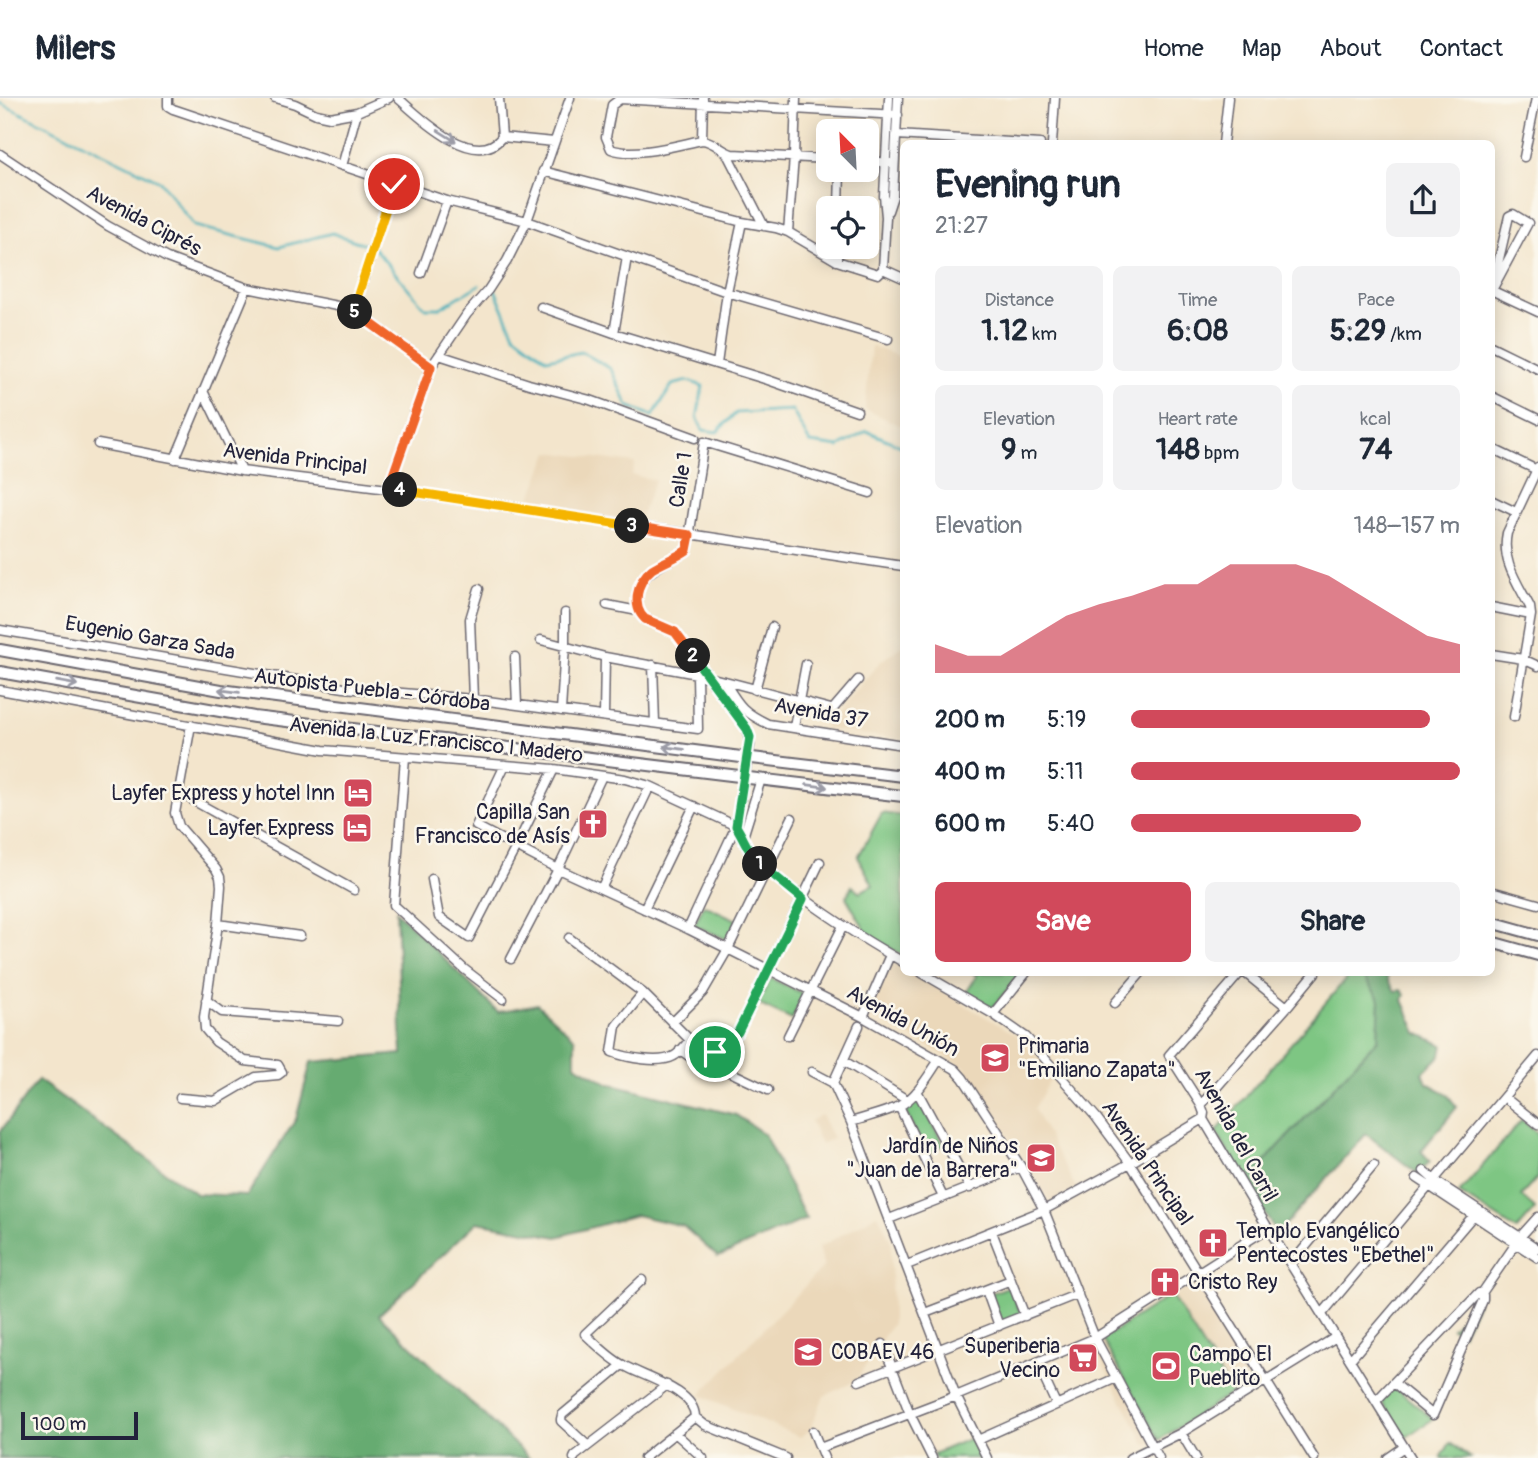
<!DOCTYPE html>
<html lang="en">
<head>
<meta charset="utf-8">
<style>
	:root { --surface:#fff; --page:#f2f2f3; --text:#1f2937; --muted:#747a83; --line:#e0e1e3; --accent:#d1495b }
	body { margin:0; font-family:Pangolin,sans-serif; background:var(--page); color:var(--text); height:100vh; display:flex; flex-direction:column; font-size:26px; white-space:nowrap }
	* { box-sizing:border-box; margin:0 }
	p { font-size:23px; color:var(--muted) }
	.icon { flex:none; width:38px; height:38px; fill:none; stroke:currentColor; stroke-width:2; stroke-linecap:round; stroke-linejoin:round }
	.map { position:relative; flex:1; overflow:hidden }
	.sheet { position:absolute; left:900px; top:42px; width:595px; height:836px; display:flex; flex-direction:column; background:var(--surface); border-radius:10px; box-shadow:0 4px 18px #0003 }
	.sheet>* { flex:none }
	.needle { width:46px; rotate:336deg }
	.buttons { position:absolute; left:816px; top:21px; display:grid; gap:14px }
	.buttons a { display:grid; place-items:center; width:63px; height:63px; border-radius:10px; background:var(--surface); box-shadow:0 4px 18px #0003; font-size:35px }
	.scale { position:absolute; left:21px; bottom:18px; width:117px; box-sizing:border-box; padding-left:7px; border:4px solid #22223b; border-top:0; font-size:19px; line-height:24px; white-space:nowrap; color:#22223b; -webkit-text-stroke:5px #fbf7ec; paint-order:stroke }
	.pin { position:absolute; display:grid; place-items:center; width:60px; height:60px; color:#fff; margin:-30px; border:4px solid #fff; border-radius:50%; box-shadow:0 2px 7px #0007 }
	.km { position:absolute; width:35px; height:35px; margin:-18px; border-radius:50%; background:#222; color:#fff; font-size:19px; line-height:35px; text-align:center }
	.round { display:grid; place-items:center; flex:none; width:74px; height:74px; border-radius:10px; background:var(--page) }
	.summary { display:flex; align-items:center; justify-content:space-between; height:119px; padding:0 35px }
	h1 { font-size:38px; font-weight:800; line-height:52px }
	.metrics { display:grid; grid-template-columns:repeat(3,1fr); gap:10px; height:119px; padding:7px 35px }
	.metrics div { display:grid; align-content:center; border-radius:10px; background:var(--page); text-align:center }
	.metrics b { font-size:30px; font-weight:800 }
	.metrics small { font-size:19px; font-weight:400 }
	.metrics p { font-size:19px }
	.chart { height:196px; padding:14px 35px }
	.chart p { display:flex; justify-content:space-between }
	.chart svg { width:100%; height:126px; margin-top:7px; fill:var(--accent); opacity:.7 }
	.button { display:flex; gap:14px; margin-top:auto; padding:14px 35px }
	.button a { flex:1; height:80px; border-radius:10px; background:var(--accent); color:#fff; font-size:28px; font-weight:800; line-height:80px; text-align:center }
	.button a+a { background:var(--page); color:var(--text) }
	ul { padding:0 35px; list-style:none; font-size:23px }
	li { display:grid; grid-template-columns:112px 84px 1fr; align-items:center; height:52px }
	li i { height:18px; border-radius:9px; background:var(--accent) }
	header { display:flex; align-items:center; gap:42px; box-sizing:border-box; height:98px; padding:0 35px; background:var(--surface); border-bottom:2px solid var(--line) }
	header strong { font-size:33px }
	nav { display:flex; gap:38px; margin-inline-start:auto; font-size:24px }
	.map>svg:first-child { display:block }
	.built { fill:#ebd8ba }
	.green { fill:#7ec683; stroke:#50745f; stroke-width:2 }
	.forest { fill:#66ab71; stroke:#446656; stroke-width:2 }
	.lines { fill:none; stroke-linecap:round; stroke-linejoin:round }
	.stream { stroke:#3eaeba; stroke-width:2.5 }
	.minor-casing { stroke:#6b666e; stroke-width:11 }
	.highway-casing { stroke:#6b666e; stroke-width:14 }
	.minor { stroke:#fff; stroke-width:8 }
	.highway { stroke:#fff; stroke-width:10 }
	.highway-bridge-casing { stroke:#6b666e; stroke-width:14; stroke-linecap:butt }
	.highway-bridge { stroke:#fff; stroke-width:10 }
	.oneway { stroke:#9c9ca7 }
	.split-1-casing { stroke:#fff; stroke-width:14 }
	.split-2-casing { stroke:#fff; stroke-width:14 }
	.split-3-casing { stroke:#fff; stroke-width:14 }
	.split-4-casing { stroke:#fff; stroke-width:14 }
	.split-5-casing { stroke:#fff; stroke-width:14 }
	.split-6-casing { stroke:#fff; stroke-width:14 }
	.split-1 { stroke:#22a559; stroke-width:9 }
	.split-2 { stroke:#22a559; stroke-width:9 }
	.split-3 { stroke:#f0652b; stroke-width:9 }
	.split-4 { stroke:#f5b400; stroke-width:9 }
	.split-5 { stroke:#f0652b; stroke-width:9 }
	.split-6 { stroke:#f5b400; stroke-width:9 }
	.labels { text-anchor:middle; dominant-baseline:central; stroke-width:5; stroke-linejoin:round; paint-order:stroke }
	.street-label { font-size:21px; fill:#22223b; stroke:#fbf7ec }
	.poi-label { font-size:21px; fill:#22223b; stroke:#fbf7ec; text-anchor:end }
</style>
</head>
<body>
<header>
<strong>Milers</strong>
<nav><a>Home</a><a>Map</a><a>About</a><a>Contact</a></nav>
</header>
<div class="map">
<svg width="1538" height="1360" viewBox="0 0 1538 1360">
	<rect width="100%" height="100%" fill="#fbf7ec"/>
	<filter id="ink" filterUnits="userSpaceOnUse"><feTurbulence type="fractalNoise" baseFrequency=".0143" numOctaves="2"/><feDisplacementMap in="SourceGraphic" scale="14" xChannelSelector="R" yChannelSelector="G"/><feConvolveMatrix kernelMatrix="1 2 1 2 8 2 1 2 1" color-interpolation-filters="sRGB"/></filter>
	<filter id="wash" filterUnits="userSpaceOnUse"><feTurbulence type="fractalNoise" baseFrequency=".00686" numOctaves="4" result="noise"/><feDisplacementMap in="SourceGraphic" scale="28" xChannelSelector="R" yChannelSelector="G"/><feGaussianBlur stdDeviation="1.57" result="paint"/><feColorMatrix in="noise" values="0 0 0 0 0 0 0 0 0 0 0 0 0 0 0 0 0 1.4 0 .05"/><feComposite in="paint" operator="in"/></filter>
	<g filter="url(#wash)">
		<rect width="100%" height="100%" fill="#f3e5cc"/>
		<path class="built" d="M871 248 903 260V329L865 311Z
			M549 354 635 365 632 377 655 382 639 423 528 407Z
			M903 547V642L823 630 881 563Z
			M892 865 903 871V875H910L1015 936 1026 946 1053 977 1034 1011 1076 1090 1050 1105 965 969 869 915Z
			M821 1017 833 1040 821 1046 810 1023Z
			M878 1116 891 1143 892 1225 856 1283 824 1298 809 1333 800 1339 700 1297 824 1168 818 1150Z
			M1196 1184 1256 1280 1232 1295 1172 1199Z
			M1102 1241 1159 1342 1146 1348 1092 1246Z"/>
		<path class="green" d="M882 715 903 718V858L868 837 846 799 852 788 860 794 873 787 858 759Z
			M704 807 737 822 728 842 694 827Z
			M973 875H1022L992 910 966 895 977 878Z
			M1351 875H1361L1380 902 1378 941 1246 1084 1216 1034Z
			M770 880 804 896 792 922 758 906Z
			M918 999 944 1047 926 1056 904 1011Z
			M1522 1022 1538 1036V1079L1521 1098 1535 1111 1517 1132 1459 1095Z
			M1010 1188 1021 1217 1001 1225 989 1196Z
			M1171 1197 1232 1295 1159 1342 1102 1241Z
			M1478 1204 1462 1236 1452 1230Z
			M1394 1289 1433 1321 1405 1340 1381 1303Z
			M971 1340 981 1360H935L933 1356Z
			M1450 1345 1471 1360H1441Z"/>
		<path class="forest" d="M396 813 498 914 537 906 575 941V967L608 985 736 1017 764 1036 806 1121 718 1159 683 1128 636 1117 557 1139 477 1124 379 1217 529 1360H0V1034L38 982 196 1096 247 1098 296 1021 311 964 402 956Z
			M1361 875H1387L1388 882 1395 893 1401 892 1405 897 1403 902 1417 935 1443 947 1441 957 1423 975 1427 985 1446 995 1457 1009 1421 1053 1430 1063 1418 1076 1366 1036 1277 1136 1246 1084 1378 941 1380 902Z"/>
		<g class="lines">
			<path class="stream" d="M0 5 160 83 194 128 279 149 332 135 373 149 425 210H440L479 187
				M494 189 514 236 547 261 582 254 611 271 628 308 653 318 672 287 688 283 703 288 697 320 703 332 717 334 736 315 792 312 810 345 839 349 867 333 903 349"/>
		</g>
	</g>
	<g filter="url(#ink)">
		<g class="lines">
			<g class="minor-casing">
				<path id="minor" d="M168 0V8L173 11 447 103 527 123 727 194 888 241
					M275 0 295 6 316 16 330 19 357 14 389 0
					M398 0C420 20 475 73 502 39L554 44
					M499 0 502 39
					M897 37 1040 46
					M702 42 703 0
					M1052 46 1055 0
					M1223 46 1228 0
					M726 54 764 128
					M0 56 108 128 167 160 247 190 342 209 353 212 431 269
					M1524 59 1536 0
					M828 61 732 56C721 53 714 43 702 42 677 47 634 60 611 51L606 39 612 7 620 1 898 17
					M866 63 892 65
					M342 68 357 14
					M543 73 742 124 776 130 788 134 837 163 878 176 883 171
					M839 110 840 72
					M888 113 893 98 898 0
					M788 134 794 59 796 0
					M837 163V149
					M883 171 886 119 884 98 889 0
					M883 171 903 180
					M421 175 447 103
					M1491 192 1538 214
					M1492 192 1528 125 1513 116 1509 118 1496 174V183
					M541 209 614 235 768 282 857 313
					M353 212 394 86
					M614 235 627 159
					M1491 248 1538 271
					M439 257 529 286 590 302 695 340
					M717 266 727 194 742 124
					M203 293 242 373
					M1491 298 1538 321
					M98 346 242 373 388 391 903 468
					M1491 350 1537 372
					M175 361 247 190
					M388 391 431 269 467 216 488 192 507 163 527 123 570 0
					M1491 402 1516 414
					M607 507 638 513
					M1491 509 1531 517
					M0 532 344 590 473 601 698 631 697 576
					M541 542 605 559 697 576 724 583C739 607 741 613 768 626L903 647
					M1491 556 1523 561 1538 568
					M515 559 517 607
					M653 567 655 625
					M725 583 831 611H833L858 582
					M0 592 323 652 554 671 625 681 650 688 736 728
					M755 592 772 529
					M473 601 470 521 479 491
					M561 613 565 547V515
					M604 618 605 559
					M1514 619 1531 517 1530 509C1517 484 1501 463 1507 435L1538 369
					M794 629 806 566
					M405 659 394 807 464 871 503 901
					M505 667 476 728 558 771 688 831 863 919 955 971 963 980 1021 1069 1044 1112 1095 1240 1159 1360
					M178 694 354 792
					M736 728C742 737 745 748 752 757 762 770 776 779 789 789 825 817 863 841 903 864
					M743 739 761 681
					M432 781 439 819 469 840 516 749 554 671
					M601 791 650 688
					M1491 793 1538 806
					M644 811 694 708
					M218 826 300 838
					M688 831 736 728 750 647 747 631 675 534 645 521C638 515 637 510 637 501 637 472 668 466 687 452L704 344 870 395
					M569 840 643 895 702 954 709 956 715 954 738 934 820 764
					M511 861 558 771 602 678
					M922 875 993 916 1026 939 1096 1019 1130 1065 1314 1360
					M1240 875 1169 957 1201 1007 1204 1015 1203 1021 1268 1130 1411 1360
					M1245 875 1287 909
					M643 895 616 928 612 954C627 960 660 966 674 958 680 955 685 947 690 942
					M206 902 222 914 338 923
					M1115 905 1141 875
					M993 916 1026 875
					M863 919 890 857
					M672 925 703 894 728 851 792 720
					M788 938 843 828
					M680 952 693 961 732 975 768 992
					M844 963 907 1002
					M812 974 833 985 851 1024 956 1298 987 1360
					M833 985 859 928
					M917 993 970 1090
					M1504 999 1538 1026
					M180 1000 215 1003 256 979 278 977 282 974 278 967 245 963 216 944 205 931 204 919 218 826 221 788 220 779 216 771 179 728 175 715 191 627
					M1201 1007 1287 909 1315 875
					M899 1008 943 1099
					M851 1024C866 1019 884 1015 899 1008 917 999 928 978 939 962
					M1424 1073 1434 1082 1538 1151
					M1417 1080 1538 1160
					M889 1121 1021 1069
					M992 1134 1025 1218
					M1520 1139 1538 1119
					M1291 1166 1374 1067
					M907 1167 1044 1112 1130 1065 1203 1021
					M642 1182 585 1236C597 1247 609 1260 623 1267 643 1279 695 1292 695 1319L705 1327 786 1360
					M986 1192 999 1228
					M925 1215 1011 1182
					M1322 1216 1538 958
					M883 1246 910 1316 932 1360
					M1350 1262 1473 1118
					M1037 1265 1056 1306
					M859 1283 1078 1196
					M1394 1285 1433 1317 1483 1202V1197L1482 1195
					M1376 1303 1479 1195H1482L1517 1144
					M813 1333 824 1360
					M675 1335 703 1360
					M1181 1335 1196 1360
					M978 1342 1116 1280
					M587 1347 561 1323V1321L562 1317 622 1267
					M820 1350 956 1298 1095 1240 1268 1130
					M574 1360 575 1358 667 1287
					M644 1360 695 1319
					M1130 1360 1181 1335 1336 1239
					M1388 1360 1404 1349"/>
			</g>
			<g class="highway-casing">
				<path id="highway" d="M0 552 221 592 741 659
					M0 574 254 619 739 678
					M752 660 903 678
					M749 680 903 698
					M1491 824 1538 837
					M1491 844 1538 857"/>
			</g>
			<use href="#minor" class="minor"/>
			<use href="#highway" class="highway"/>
			<g class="highway-bridge-casing">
				<path id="highway-bridge" d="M741 659 752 660
					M739 678 749 680"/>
			</g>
			<use href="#highway-bridge" class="highway-bridge"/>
		</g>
		<defs><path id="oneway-shaft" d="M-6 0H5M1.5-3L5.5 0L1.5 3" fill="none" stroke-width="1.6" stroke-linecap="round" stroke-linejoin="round" transform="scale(1.75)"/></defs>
		<g class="oneway">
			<use href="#oneway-shaft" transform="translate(447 38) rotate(32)"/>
			<use href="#oneway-shaft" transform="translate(67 585) rotate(10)"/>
			<use href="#oneway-shaft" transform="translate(229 593) rotate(-172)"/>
			<use href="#oneway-shaft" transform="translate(674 650) rotate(-173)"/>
			<use href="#oneway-shaft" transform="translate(817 688) rotate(7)"/>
		</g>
	</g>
	<g class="lines" filter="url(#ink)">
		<g class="split-1-casing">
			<path id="split-1" d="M715 954 738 934 803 801 760 766"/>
		</g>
		<g class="split-2-casing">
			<path id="split-2" d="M693 558 747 631 750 639 736 728C745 742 747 753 760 766"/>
		</g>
		<g class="split-3-casing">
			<path id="split-3" d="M632 428 690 437 687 452C676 460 663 464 652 471 637 483 631 508 645 521L675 534 693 558"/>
		</g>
		<g class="split-4-casing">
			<path id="split-4" d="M400 392 632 428"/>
		</g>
		<g class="split-5-casing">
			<path id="split-5" d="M355 214 431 269 388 391 400 392"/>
		</g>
		<g class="split-6-casing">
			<path id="split-6" d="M355 214 353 212 394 86"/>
		</g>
		<use href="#split-1" class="split-1"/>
		<use href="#split-2" class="split-2"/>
		<use href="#split-3" class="split-3"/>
		<use href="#split-4" class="split-4"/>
		<use href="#split-5" class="split-5"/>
		<use href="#split-6" class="split-6"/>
	</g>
	<defs>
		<g id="hotel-square" transform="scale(1.575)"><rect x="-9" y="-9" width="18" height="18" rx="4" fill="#d1495b" stroke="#fbf7ec"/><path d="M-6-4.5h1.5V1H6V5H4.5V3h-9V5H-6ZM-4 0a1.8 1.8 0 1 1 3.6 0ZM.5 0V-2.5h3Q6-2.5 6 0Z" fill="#fff"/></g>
		<g id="church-square" transform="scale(1.575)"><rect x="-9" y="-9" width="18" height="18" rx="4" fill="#d1495b" stroke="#fbf7ec"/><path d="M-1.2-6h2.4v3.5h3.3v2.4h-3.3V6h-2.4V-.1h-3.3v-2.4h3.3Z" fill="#fff"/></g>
		<g id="school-square" transform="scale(1.575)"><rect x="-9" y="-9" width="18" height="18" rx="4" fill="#d1495b" stroke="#fbf7ec"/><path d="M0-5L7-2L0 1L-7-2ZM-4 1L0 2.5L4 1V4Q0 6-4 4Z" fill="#fff"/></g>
		<g id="supermarket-square" transform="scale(1.575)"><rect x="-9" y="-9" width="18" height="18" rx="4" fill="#d1495b" stroke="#fbf7ec"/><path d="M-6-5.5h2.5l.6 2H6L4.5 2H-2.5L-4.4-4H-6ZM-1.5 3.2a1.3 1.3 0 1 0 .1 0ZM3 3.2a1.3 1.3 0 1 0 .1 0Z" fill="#fff"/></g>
		<g id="stadium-square" transform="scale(1.575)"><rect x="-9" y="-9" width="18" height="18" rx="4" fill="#d1495b" stroke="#fbf7ec"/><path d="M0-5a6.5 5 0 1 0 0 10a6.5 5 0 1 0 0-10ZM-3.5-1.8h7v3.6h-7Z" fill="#fff"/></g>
	</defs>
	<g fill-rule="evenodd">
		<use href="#hotel-square" x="358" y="695"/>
		<use href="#church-square" x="593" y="726"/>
		<use href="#hotel-square" x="357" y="730"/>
		<use href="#school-square" x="995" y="960"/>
		<use href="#school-square" x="1041" y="1060"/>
		<use href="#church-square" x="1213" y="1145"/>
		<use href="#church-square" x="1165" y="1184"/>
		<use href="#school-square" x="808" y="1254"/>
		<use href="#supermarket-square" x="1083" y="1260"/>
		<use href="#stadium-square" x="1166" y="1268"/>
	</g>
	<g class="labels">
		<g class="street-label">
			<text transform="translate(144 123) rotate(28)">Avenida Ciprés</text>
			<text transform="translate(295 361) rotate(7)">Avenida Principal</text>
			<text transform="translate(681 382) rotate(-81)">Calle 1</text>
			<text transform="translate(150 540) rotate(10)">Eugenio Garza Sada</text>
			<text transform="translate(372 592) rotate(7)">Autopista Puebla - Córdoba</text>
			<text transform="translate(821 615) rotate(10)">Avenida 37</text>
			<text transform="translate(436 642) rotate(6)">Avenida la Luz Francisco I Madero</text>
			<text transform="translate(903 923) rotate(29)">Avenida Unión</text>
			<text transform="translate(1236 1037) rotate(61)">Avenida del Carril</text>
			<text transform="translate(1147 1065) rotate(56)">Avenida Principal</text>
		</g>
		<g class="poi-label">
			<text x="335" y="695">Layfer Express y hotel Inn</text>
			<text x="570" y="714">Capilla San<tspan x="570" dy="24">Francisco de Asís</tspan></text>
			<text x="334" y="730">Layfer Express</text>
			<text x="1018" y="948" text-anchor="start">Primaria<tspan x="1018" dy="24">"Emiliano Zapata"</tspan></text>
			<text x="1018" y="1048">Jardín de Niños<tspan x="1018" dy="24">"Juan de la Barrera"</tspan></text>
			<text x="1236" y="1133" text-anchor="start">Templo Evangélico<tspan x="1236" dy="24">Pentecostes "Ebethel"</tspan></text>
			<text x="1188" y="1184" text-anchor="start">Cristo Rey</text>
			<text x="1060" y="1248">Superiberia<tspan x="1060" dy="24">Vecino</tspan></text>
			<text x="831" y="1254" text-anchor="start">COBAEV 46</text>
			<text x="1189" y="1256" text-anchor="start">Campo El<tspan x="1189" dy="24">Pueblito</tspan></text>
		</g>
	</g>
</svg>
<div class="buttons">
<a><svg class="needle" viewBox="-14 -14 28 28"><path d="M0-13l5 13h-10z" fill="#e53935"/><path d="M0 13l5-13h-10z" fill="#747a83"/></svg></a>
<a><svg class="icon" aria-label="locate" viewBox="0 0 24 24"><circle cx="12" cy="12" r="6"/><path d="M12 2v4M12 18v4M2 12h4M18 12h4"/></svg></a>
</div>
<div class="scale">100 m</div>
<div class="pin" style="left:715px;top:954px;background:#1e9e55"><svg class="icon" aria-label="arrive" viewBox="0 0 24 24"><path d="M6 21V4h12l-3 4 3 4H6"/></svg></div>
<div class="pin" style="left:394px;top:86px;background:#d93025"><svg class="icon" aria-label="check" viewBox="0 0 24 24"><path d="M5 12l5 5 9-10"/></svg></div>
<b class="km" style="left:760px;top:766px">1</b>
<b class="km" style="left:693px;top:558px">2</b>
<b class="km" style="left:632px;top:428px">3</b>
<b class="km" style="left:400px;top:392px">4</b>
<b class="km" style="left:355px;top:214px">5</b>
<section class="sheet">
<div class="summary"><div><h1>Evening run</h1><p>21:27</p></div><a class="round"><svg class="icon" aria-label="share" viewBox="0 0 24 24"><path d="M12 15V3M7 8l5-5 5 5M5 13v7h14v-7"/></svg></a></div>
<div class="metrics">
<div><p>Distance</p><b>1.12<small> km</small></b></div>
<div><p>Time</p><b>6:08</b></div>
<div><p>Pace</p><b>5:29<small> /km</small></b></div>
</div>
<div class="metrics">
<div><p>Elevation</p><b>9<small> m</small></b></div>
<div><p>Heart rate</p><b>148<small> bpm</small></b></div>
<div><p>kcal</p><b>74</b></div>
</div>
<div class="chart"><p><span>Elevation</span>148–157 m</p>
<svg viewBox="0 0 160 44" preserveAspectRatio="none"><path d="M0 44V34L10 38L20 38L30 31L40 24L50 20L60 17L70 13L80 13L90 6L100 6L110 6L120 10L130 17L140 24L150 31L160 34V44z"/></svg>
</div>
<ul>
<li><b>200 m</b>5:19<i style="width:91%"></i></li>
<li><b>400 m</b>5:11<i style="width:100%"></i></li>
<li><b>600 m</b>5:40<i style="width:70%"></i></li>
</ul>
<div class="button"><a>Save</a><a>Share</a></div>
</section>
</div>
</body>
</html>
